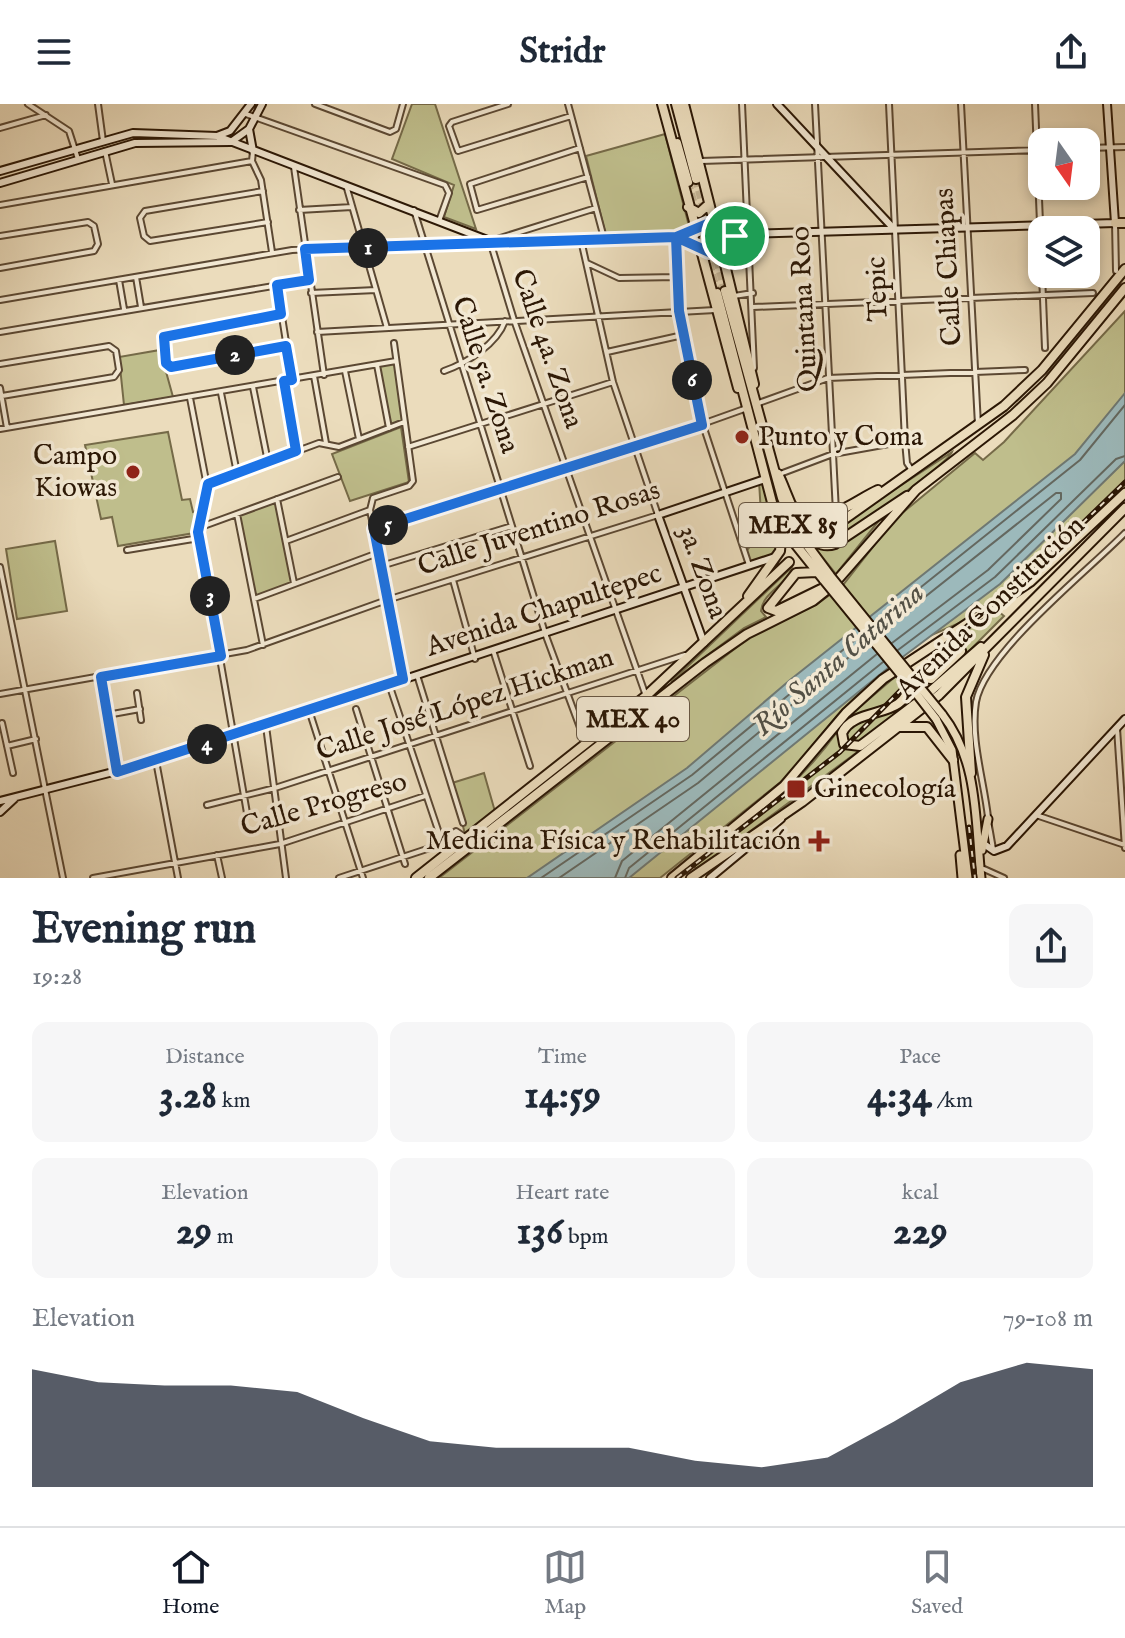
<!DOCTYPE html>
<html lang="en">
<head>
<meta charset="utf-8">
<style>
	:root { --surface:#fff; --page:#f6f6f7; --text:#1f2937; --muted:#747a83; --line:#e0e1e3; --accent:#111827 }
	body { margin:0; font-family:"IM FELL English",serif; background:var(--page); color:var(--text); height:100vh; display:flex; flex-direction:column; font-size:30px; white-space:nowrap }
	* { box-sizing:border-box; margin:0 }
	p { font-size:26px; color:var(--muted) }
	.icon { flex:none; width:44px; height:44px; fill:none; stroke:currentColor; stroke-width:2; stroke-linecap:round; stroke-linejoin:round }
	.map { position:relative; height:774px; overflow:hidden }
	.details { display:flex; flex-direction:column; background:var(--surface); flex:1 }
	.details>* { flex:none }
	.needle { width:52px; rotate:166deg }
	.buttons { position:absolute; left:1028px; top:24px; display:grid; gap:16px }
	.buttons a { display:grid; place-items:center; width:72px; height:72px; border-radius:16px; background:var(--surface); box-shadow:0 4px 12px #0003; font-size:40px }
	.pin { position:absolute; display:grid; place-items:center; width:68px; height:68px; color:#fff; margin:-34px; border:4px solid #fff; border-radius:50%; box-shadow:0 2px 8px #0007 }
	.km { position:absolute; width:40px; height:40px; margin:-20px; border-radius:50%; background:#222; color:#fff; font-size:22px; line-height:40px; text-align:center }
	.round { display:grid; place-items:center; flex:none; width:84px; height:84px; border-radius:16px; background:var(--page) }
	.overview { display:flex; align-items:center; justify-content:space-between; height:136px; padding:0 32px }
	h1 { font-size:44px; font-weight:700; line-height:60px }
	.stats { display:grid; grid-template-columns:repeat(3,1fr); gap:12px; height:136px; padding:8px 32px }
	.stats div { display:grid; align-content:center; border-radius:16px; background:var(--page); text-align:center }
	.stats b { font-size:40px; font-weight:700 }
	.stats small { font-size:22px; font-weight:400 }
	.stats p { font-size:22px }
	.chart { height:224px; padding:16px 32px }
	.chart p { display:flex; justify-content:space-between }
	.chart svg { width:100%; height:144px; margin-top:8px; fill:var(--accent); opacity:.7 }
	header { display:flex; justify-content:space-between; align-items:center; height:104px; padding:0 32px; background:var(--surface); font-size:36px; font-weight:700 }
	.menu { display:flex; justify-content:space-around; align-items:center; height:112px; border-top:2px solid var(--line); background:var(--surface); font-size:22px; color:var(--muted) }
	.menu a { display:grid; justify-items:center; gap:4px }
	.menu .selected { color:var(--accent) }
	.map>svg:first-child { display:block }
	.green { fill:#bfbe8c; stroke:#756a48; stroke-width:2 }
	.water { fill:#9cb9bb; stroke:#6f7872; stroke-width:2 }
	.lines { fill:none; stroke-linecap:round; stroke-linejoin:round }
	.shore { stroke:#646860; stroke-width:2 }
	.highway-tunnel { stroke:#c5b597; stroke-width:8; stroke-dasharray:8 4; stroke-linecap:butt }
	.street-casing { stroke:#5b4833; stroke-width:8 }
	.secondary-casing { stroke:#2b1705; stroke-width:10 }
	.primary-casing { stroke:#2b1705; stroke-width:11 }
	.highway-casing { stroke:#2b1705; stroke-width:12 }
	.street { stroke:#f2e8d3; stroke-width:4 }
	.secondary { stroke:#f2e8d3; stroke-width:6 }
	.primary { stroke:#ebdcbc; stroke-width:7 }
	.highway { stroke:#ebdcbc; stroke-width:8 }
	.rail-casing { stroke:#2b1705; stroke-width:5 }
	.rail { stroke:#f2e8d3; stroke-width:2; stroke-dasharray:6; stroke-linecap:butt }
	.primary-bridge-casing { stroke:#2b1705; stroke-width:11; stroke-linecap:butt }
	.highway-bridge-casing { stroke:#2b1705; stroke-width:12; stroke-linecap:butt }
	.primary-bridge { stroke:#ebdcbc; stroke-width:7 }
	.highway-bridge { stroke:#ebdcbc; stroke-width:8 }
	.route-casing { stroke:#fff; stroke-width:16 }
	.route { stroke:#1a73e8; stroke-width:10 }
	.poi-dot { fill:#8f2418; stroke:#f2e8d3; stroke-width:3 }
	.labels { text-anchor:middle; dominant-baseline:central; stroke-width:7; stroke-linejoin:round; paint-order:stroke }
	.shield { fill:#f2e8d3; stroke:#675643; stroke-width:2 }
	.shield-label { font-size:26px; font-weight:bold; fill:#2b1705 }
	.street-label { font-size:28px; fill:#2b1705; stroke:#f2e8d3 }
	.poi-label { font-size:28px; fill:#2b1705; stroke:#f2e8d3; text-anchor:start }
	.water-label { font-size:30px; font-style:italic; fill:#535045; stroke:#f2e8d3 }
</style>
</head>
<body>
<header><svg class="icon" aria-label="menu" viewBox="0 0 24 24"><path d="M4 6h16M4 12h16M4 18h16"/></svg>Stridr<svg class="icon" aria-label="share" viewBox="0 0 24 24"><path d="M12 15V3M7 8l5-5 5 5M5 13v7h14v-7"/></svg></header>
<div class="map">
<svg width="1125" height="774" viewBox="0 0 1125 774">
	<rect width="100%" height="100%" fill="#ebdcbc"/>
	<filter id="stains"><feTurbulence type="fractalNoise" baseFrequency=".0025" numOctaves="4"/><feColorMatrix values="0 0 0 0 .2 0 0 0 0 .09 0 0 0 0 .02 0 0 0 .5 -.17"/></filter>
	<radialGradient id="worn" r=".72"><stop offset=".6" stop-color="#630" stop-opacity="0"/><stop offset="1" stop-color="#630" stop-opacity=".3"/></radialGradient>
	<path class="green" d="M412 0H435L476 125 444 113 454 81 392 55Z
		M665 30 689 122 682 131 606 132 586 52Z
		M1125 207V384L1028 476 978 511 922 535 875 573 836 613 787 673 660 774H439L750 533 816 501 843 481 895 415 975 349 983 356 1004 338Z
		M160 246 173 293 124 301 119 253Z
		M396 257 404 318 389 324 377 261Z
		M401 323 409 378 350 397 332 350Z
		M168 328 182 396 190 395 193 408 200 406 194 429 118 442 112 413 101 415 85 341Z
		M952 348C947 361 837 439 822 438L860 408Z
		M765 375 782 422 778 451 750 463 745 449 762 427 759 377Z
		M277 395 294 480 254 495 237 410Z
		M886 408 836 470 816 445H831Z
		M55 437 67 507 17 515 6 445Z
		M792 463C788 481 763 487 761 507L766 513 744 524 671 578Z
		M998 507 1004 512 965 551 964 540 955 533Z
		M896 572 904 581 902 594 890 601 848 613Z
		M912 590 917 596 860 639 850 640 845 634 852 620 898 604Z
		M837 628 841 642 860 646 698 766 692 760C748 717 796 686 837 628Z
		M484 669 496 711 466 734 452 679Z"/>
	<path class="water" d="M1125 289V357L1000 480 888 564 629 774H527L687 664 790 576 1075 350Z"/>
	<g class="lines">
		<path class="shore" d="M876 519 1080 356 1125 301
			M882 527 1056 389H1061V395L988 466 892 539
			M898 546 995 473 1116 355 1125 352
			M541 774 692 671 861 531
			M559 774 698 679 867 538
			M615 774 622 757 877 550
			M625 774 629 764 883 558"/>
		<path class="highway-tunnel" d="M696 75 725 187
			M688 78 717 189"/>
		<g class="street-casing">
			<path id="street" d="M28 0 69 27 78 55
				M98 0 103 37
				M315 0 390 28 396 25 403 0
				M508 0 452 18 449 22 458 47 571 12
				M568 0 604 134
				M742 0 754 264
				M815 0 836 408
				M889 0 905 337 907 359 911 365
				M961 0 978 321
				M1035 0 1042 166
				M246 10 445 81 449 89 439 117
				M0 24 46 11
				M580 44 470 80 477 106 588 73
				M1086 44 1125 43
				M105 47 112 80
				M253 47 252 57 261 76 272 148
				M701 57 1042 46
				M294 63 324 271
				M346 81 387 224
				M263 87 145 107 140 114 144 132 150 137 268 118
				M0 101 252 57
				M299 106 352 103
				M414 106 546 532 582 629
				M1115 119 1116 167
				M0 132 88 118 94 122 98 140 94 147 0 164
				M676 133 679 207 700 312 749 461
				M497 135 596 104
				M490 137 514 216 646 592
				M587 159 619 174 677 173
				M1042 170 1045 244
				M136 173 141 203
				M119 176 124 205
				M277 181 292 276
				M311 189 376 186
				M734 192 753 189
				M0 196 292 146 489 137
				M753 203 1093 189
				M281 210 167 231 162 239 166 259 171 263 286 242
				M0 228 309 176
				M317 228 715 206
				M394 239 413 377 409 382 373 394 370 406 403 575
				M607 248 683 231
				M0 260 109 242 116 247 119 266 114 273 2 292
				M377 261 389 324
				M345 267 359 335
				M444 267C467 259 497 240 505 217
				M314 272 326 339
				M284 277 296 346
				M253 283 268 358
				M0 284 7 324
				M221 289 237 369
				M190 294 208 387 199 434 247 709
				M756 300 828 274 1025 266
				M0 325 396 257
				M408 343 613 278
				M780 370 833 350 905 337
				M208 380 319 339 339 343 404 318
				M277 395 294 479
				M237 410 263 541
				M198 424 338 373
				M374 425 635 344 747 304
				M286 437 370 406
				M127 446 199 434
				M381 462 512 422
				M0 463 63 774
				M453 476 475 555
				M254 495 378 449
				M493 546 530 662
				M417 571 463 719
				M101 573 118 671
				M389 580 443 741
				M137 589 141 616
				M0 590 247 546 387 496 658 411 613 278 581 136
				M356 605 405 760
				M309 606 363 774
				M107 611 140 605
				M2 619 13 669
				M266 622 286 774
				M1117 624 1125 744
				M7 642 36 635
				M156 657 178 774
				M207 701 275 684 685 551
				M1036 711 1125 741
				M988 713C984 677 970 634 976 598 985 548 1088 467 1125 429
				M989 722 993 745
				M455 743 447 734 456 727 465 733
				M217 751 222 774
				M984 765 1004 774
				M93 774 280 740 425 692
				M339 774 430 744 447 734"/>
		</g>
		<g class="secondary-casing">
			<path id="secondary" d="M777 0 895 126
				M249 25 253 47
				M217 32 490 137 681 133 707 120 718 125 720 140 713 147 701 146 694 139 696 125
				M0 67 133 29 217 32 230 27 251 0
				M0 79 135 39 231 38 249 25 262 0
				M721 138 749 130 1115 119 1107 0
				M704 539 658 411 765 375
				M0 697 156 657 775 453
				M0 708 15 694
				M981 738 994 747 1007 742 1125 615
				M710 774 781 715"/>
		</g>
		<g class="primary-casing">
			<path id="primary" d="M942 610C979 657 975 717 981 774
				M936 615 952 646 968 774
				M982 746 988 715
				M960 751 962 774"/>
		</g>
		<g class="highway-casing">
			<path id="highway" d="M662 0 696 125
				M676 0 696 75
				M684 0 715 122
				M677 39 688 78
				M688 103 699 109 709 100
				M1115 119H1125
				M720 140 754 280
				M701 146 738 284
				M725 187 782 394 796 426 830 472
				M717 189 774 406 788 431 824 476
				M778 370C789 390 803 451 835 440L907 392
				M794 403C819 429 853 397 878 386
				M818 434 1004 302 1042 266 1125 165
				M816 468 796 469 768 504 776 507 821 485
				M748 492 780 447 782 424
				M911 572 931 575 961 547 954 537 940 541
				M908 579C909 616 855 601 842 629L844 640 860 642 918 598 981 543
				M899 623H927L953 656
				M971 669 966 593 984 551
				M416 774 646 592 789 458
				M429 774 705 559 747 530 813 497 833 481 916 386 1013 311 1047 279 1125 184
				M672 774 784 682 846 609 883 575 1030 478 1125 389
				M691 774 802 698 939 591 1125 404"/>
		</g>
		<use href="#street" class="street"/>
		<use href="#secondary" class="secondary"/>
		<use href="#primary" class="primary"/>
		<use href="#highway" class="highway"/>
		<g class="rail-casing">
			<path id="rail" d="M969 723 975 774
				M677 774 840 648 943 543 1056 445 1125 378"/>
		</g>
		<use href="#rail" class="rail"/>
		<g class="primary-bridge-casing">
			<path id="primary-bridge" d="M911 572 942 610
				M908 579 936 615"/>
		</g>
		<g class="highway-bridge-casing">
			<path id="highway-bridge" d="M830 472 911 572
				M824 476 908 579"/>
		</g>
		<use href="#primary-bridge" class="primary-bridge"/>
		<use href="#highway-bridge" class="highway-bridge"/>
	</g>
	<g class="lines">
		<g class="route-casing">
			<path id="route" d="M735 132 707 120 676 133 305 145 309 176 277 181 281 210 164 233 166 259 171 263 286 242 292 276 284 277 296 347 208 380 198 428 221 552 101 573 117 668 403 575 374 425 702 321 679 207 676 133 709 148 735 132"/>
		</g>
		<use href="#route" class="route"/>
	</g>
	<g class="poi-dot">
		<circle cx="742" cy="333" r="8"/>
		<circle cx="133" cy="368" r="8"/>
		<rect x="786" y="675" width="20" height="20" rx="4"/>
		<path d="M815 725h8v8h8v8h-8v8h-8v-8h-8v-8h8z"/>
	</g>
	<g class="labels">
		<g class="shield">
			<rect x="739" y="399" width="108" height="44" rx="6"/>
			<rect x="577" y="593" width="112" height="44" rx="6"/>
		</g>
		<g class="shield-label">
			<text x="793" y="421">MEX 85</text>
			<text x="633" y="615">MEX 40</text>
		</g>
		<g class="street-label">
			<text transform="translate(949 163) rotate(-93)">Calle Chiapas</text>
			<text transform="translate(878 185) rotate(-92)">Tepic</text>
			<text transform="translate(805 205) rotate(-93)">Quintana Roo</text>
			<text transform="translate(547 245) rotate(71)">Calle 4a. Zona</text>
			<text transform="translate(485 271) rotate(72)">Calle 5a. Zona</text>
			<text transform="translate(539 425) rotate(-18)">Calle Juventino Rosas</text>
			<text transform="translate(702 468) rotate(70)">3a. Zona</text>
			<text transform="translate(991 504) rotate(-44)">Avenida Constitución</text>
			<text transform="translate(544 507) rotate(-18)">Avenida Chapultepec</text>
			<text transform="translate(465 601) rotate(-18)">Calle José López Hickman</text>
			<text transform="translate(324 701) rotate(-16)">Calle Progreso</text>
		</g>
		<g class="poi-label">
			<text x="758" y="333">Punto y Coma</text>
			<text x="117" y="352" text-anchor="end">Campo<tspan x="117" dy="32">Kiowas</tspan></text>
			<text x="814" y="685">Ginecología</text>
			<text x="801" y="737" text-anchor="end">Medicina Física y Rehabilitación</text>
		</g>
		<g class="water-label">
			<text transform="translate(839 556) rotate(-41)">Río Santa Catarina</text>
		</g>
	</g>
	<rect width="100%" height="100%" filter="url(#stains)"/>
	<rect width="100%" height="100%" fill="url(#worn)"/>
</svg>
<div class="buttons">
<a><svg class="needle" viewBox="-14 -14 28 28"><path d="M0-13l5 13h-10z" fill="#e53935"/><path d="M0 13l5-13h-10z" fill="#747a83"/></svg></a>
<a><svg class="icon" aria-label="layers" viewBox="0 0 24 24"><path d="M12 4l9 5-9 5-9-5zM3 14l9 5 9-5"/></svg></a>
</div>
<div class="pin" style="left:735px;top:132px;background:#1e9e55"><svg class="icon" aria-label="arrive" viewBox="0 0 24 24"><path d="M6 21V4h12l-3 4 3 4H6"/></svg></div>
<b class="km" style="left:368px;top:144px">1</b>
<b class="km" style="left:235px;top:251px">2</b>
<b class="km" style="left:210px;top:492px">3</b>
<b class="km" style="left:207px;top:640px">4</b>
<b class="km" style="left:388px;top:421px">5</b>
<b class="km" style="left:692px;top:276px">6</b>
</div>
<section class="details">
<div class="overview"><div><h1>Evening run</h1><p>19:28</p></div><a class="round"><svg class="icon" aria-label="share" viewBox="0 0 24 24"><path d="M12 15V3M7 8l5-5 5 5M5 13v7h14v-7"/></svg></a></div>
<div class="stats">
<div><p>Distance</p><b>3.28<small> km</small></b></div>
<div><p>Time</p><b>14:59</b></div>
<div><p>Pace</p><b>4:34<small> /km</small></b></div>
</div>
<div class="stats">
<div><p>Elevation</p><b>29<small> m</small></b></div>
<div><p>Heart rate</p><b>136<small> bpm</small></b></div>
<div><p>kcal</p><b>229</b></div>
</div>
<div class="chart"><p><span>Elevation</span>79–108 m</p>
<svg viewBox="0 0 160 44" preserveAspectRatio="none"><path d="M0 44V8L10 12L20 13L30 13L40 15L50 23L60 30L70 32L80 32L90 32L100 36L110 38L120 35L130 24L140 12L150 6L160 8V44z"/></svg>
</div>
</section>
<nav class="menu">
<a class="selected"><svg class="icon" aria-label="home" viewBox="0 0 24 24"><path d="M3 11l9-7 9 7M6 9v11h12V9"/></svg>Home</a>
<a><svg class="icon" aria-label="map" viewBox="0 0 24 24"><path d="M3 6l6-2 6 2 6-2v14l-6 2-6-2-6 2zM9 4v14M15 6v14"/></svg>Map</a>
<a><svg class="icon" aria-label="saved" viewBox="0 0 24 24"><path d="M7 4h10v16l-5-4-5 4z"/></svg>Saved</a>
</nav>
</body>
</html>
